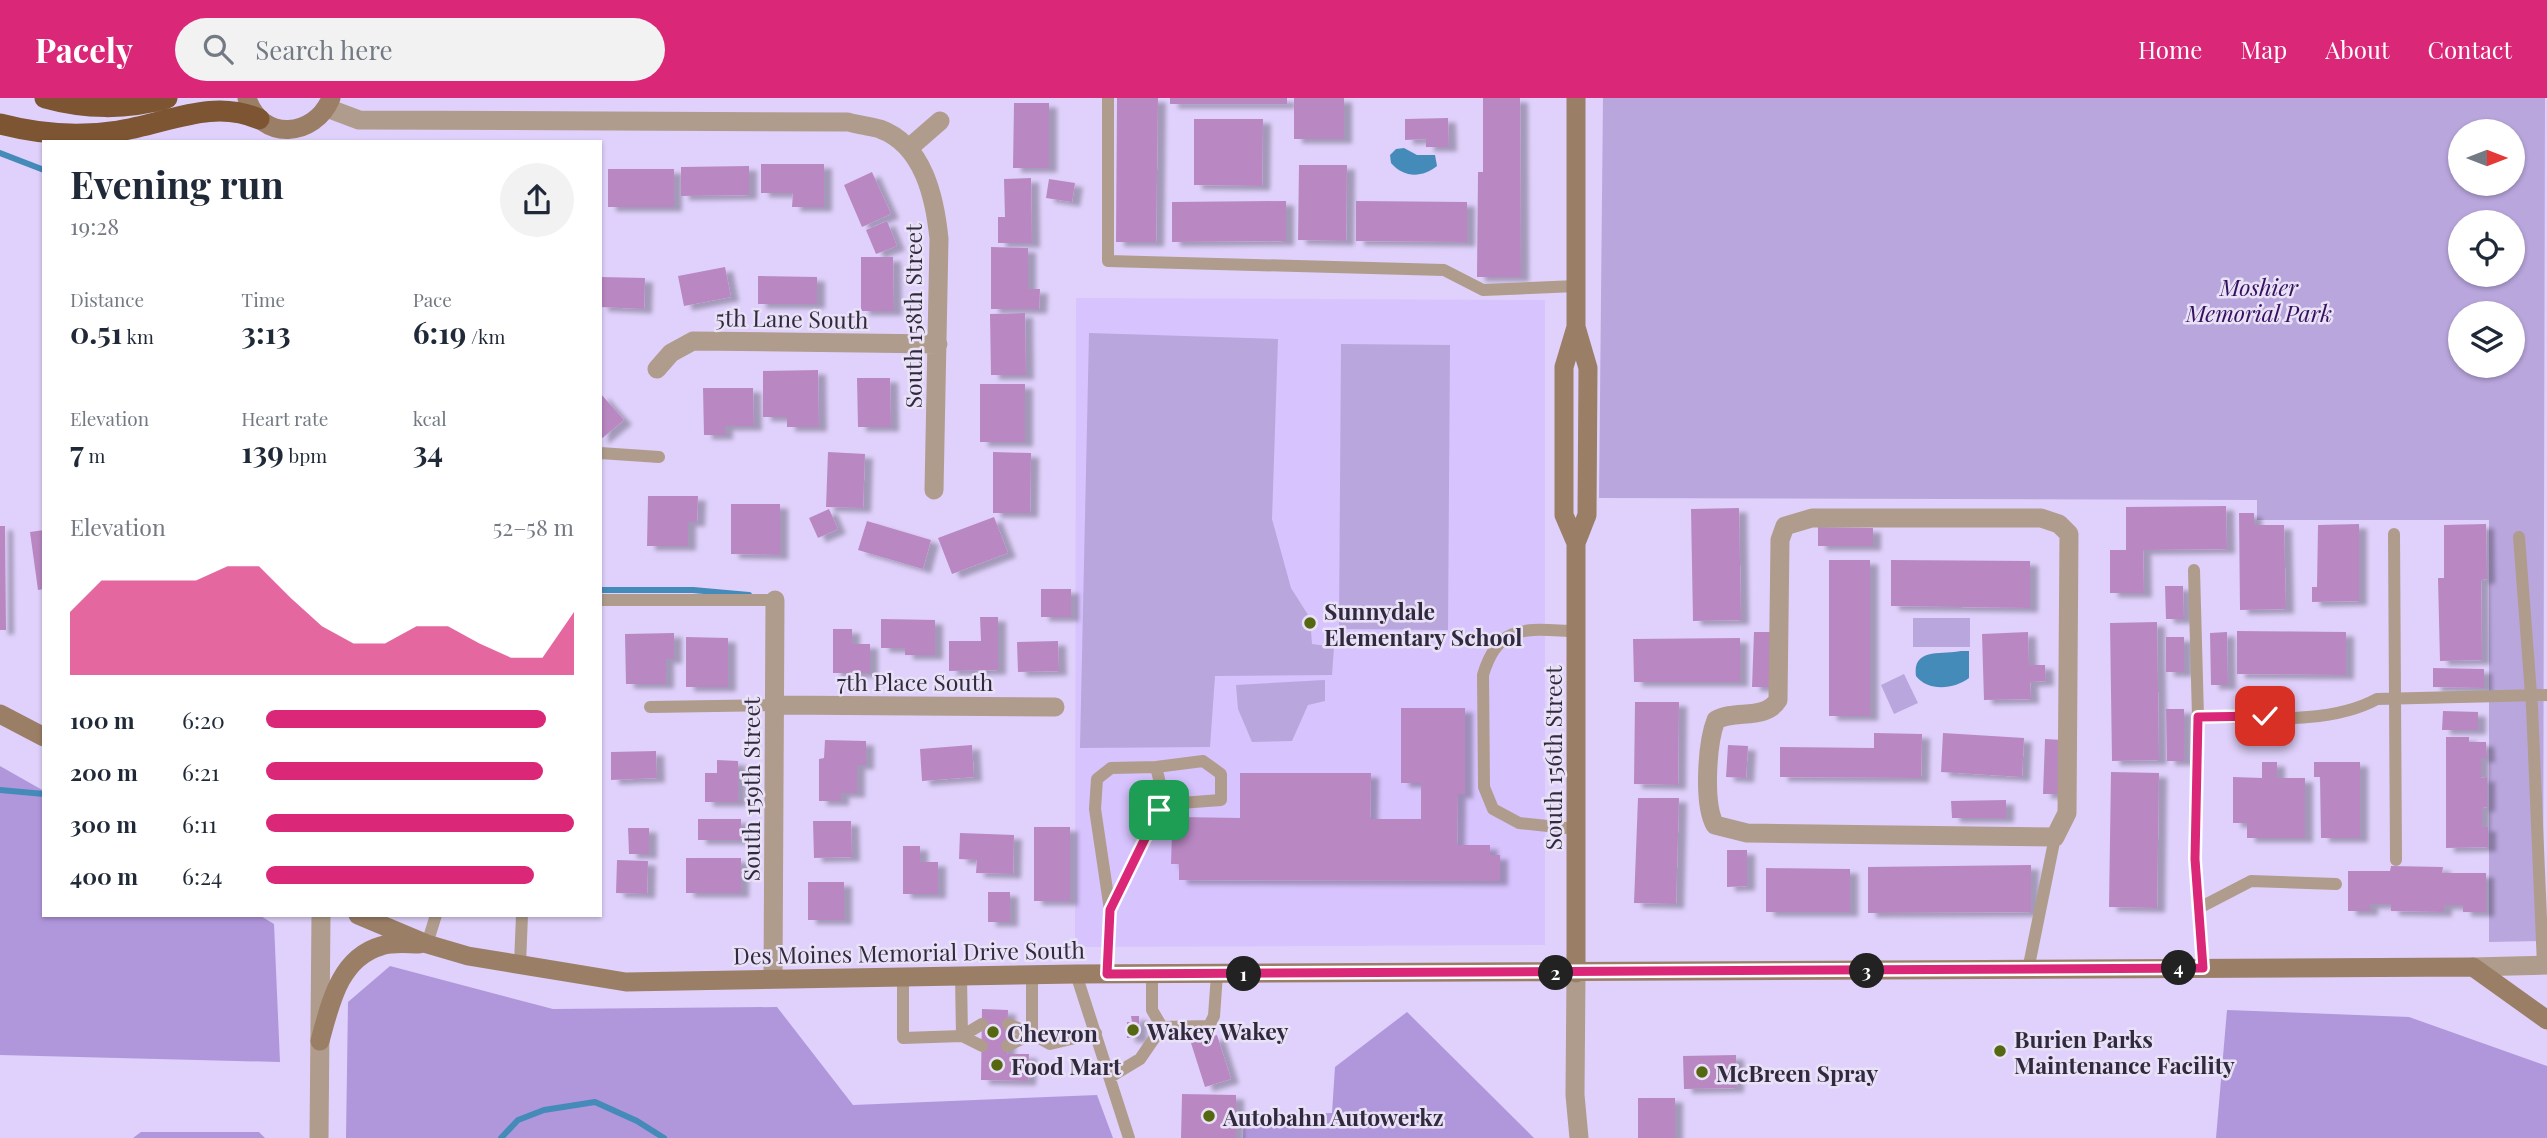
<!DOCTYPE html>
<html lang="en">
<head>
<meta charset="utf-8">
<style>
	:root { --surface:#fff; --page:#f2f2f3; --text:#1f2937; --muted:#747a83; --accent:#db2777 }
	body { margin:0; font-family:"Playfair Display",serif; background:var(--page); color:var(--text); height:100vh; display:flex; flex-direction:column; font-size:26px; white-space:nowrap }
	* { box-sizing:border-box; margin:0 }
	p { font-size:23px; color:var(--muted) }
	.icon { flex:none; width:38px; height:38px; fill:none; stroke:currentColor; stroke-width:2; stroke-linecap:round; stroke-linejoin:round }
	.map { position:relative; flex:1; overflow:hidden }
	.side { position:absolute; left:42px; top:42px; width:560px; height:777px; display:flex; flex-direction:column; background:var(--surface); border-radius:0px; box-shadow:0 2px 5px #0004 }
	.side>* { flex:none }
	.needle { width:46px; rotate:90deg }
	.fabs { position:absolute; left:2448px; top:21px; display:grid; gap:14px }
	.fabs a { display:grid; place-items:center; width:77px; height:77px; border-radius:50%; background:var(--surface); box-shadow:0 2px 5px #0004; font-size:35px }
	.pin { position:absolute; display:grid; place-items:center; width:60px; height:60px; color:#fff; margin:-30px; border-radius:14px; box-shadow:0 4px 10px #0006 }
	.km { position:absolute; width:35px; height:35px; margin:-18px; border-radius:50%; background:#222; color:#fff; font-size:19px; line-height:35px; text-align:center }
	.round { display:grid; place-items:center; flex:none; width:74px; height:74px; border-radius:37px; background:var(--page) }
	.head { display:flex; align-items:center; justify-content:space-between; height:119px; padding:0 28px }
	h1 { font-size:38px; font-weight:700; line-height:52px }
	.figures { display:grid; grid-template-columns:repeat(3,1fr); gap:10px; height:119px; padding:7px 28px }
	.figures div { display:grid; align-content:center }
	.figures b { font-size:30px; font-weight:700 }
	.figures small { font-size:19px; font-weight:400 }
	.figures p { font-size:19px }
	.chart { height:196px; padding:14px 28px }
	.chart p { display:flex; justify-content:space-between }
	.chart svg { width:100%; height:126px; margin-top:7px; fill:var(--accent); opacity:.7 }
	ul { padding:0 28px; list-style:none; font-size:23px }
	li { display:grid; grid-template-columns:112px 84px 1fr; align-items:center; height:52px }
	li i { height:18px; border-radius:9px; background:var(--accent) }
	header { display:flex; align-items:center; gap:42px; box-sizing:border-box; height:98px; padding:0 35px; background:var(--accent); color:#fff }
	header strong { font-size:33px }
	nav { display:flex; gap:38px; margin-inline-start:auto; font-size:24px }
	.search { width:490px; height:63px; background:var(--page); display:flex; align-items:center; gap:18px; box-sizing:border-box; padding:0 24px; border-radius:38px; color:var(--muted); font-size:26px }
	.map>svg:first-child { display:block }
	.built { fill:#d7c3fd }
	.green { fill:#b9a6dd; fill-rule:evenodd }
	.forest { fill:#b097db }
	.water { fill:#448bba }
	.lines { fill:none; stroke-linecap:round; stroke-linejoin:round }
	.stream { stroke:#448bba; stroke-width:6 }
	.building { fill:#b988c3; filter:url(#shadow) }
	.service { stroke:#b09c8c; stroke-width:12 }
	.minor { stroke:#b09c8c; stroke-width:19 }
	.tertiary { stroke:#b09c8c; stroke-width:19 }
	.secondary { stroke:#9b7e66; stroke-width:19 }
	.motorway { stroke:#7d5532; stroke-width:21 }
	.route-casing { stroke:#fff; stroke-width:14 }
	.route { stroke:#db2777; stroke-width:9 }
	.poi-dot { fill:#566711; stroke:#e9e2f7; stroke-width:2.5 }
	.labels { text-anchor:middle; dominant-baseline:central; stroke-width:5; stroke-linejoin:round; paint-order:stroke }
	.park-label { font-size:23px; font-style:italic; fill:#370f5f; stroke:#e9e2f7 }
	.street-label { font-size:23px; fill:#312a3e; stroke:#e9e2f7 }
	.poi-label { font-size:23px; font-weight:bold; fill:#312a3e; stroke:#e9e2f7; text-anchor:start }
</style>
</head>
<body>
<header>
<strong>Pacely</strong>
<div class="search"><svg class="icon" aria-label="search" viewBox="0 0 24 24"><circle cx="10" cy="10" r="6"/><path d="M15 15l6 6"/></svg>Search here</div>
<nav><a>Home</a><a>Map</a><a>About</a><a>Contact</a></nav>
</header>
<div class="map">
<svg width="2547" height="1040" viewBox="0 0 2547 1040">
	<defs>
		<filter id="shadow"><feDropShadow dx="8" dy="4.5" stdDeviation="2" flood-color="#0004"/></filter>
	</defs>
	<rect width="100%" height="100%" fill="#dfd1fb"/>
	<path class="built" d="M1076 200 1545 202V847L1075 849Z"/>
	<path class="green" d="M1603 0H2545L2543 843 2489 844V422H2257V402L1599 400ZM2460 33H2513V86H2460ZM2460 124H2513V177H2460ZM2460 215H2513V268H2460Z
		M1089 235 1278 241 1272 421 1291 490 1310 520 1312 546 1334 549 1332 577 1215 578 1210 649 1080 650Z
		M1341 246 1450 247 1448 532 1339 531Z
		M1913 520H1970V549H1913Z
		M1904 576 1918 605 1894 616 1881 587Z
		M1325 582V603L1308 607 1292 643 1252 644 1238 611 1236 587Z"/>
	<path class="forest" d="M0 668 44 693V817H259L274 826 280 964 0 957Z
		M390 868 553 911 777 909 853 1007 1097 997 1113 1040H346L348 904Z
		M2227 912 2409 919 2547 968V1040H2216Z
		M1407 914 1534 1040H1243L1244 1018 1332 1015 1335 969Z
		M141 1034H259L265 1040H133Z"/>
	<path class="water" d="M1404 50 1417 57H1435L1437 68C1422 80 1404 80 1391 65L1390 57 1396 51Z
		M1961 553H1969V580C1955 591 1928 594 1916 578 1912 549 1943 557 1961 553Z"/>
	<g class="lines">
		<path class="stream" d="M0 55 44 72
			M600 492H693L749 497
			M0 692 44 696
			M501 1040 518 1022 544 1012 595 1004 637 1023 664 1040"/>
	</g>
	<path class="building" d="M1117 0H1158L1156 144H1116Z
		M1170 0H1287V6H1170Z
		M1294 0H1344V41H1294Z
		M1483 0H1520L1521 179H1477L1478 74H1483Z
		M1014 5H1049V70H1013Z
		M1448 20 1449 49H1426V41L1405 42V21Z
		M1194 21H1263L1262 88 1194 87Z
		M761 66H824V109H792L793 95H761Z
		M1299 67H1347L1346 143 1298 142Z
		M749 68V97L681 98V69Z
		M608 71H674V109H608Z
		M872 74 891 116 862 129 844 87Z
		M1031 80 1032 145H998V119H1005L1004 81Z
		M1049 81 1075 85 1072 104 1046 100Z
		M1286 103V143L1172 144V104Z
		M1356 103 1467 104V144L1356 143Z
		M887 123 897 148 876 156 866 132Z
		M991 149 1028 150V191H1040L1039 211H991Z
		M861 159H893L894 213H861Z
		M725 169 731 199 684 208 678 178Z
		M758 178 817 179V206H758Z
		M600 179 645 180 644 211 600 209Z
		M1025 215 1026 277H991L990 216Z
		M818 272 819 329H787V319H763V273Z
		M857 280H890L891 329H858Z
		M980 286H1025V344H980Z
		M703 290H753L754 328H725V337H704Z
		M600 295 624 322 600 342Z
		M828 354 865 356 863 410 826 409Z
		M993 354 1031 355 1030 415H993Z
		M648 398H698L697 424H688V448H647Z
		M731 406H780V457L731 456Z
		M2226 408 2227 451 2143 452 2144 495H2110V452H2126V409Z
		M1739 410 1741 522 1693 523 1691 411Z
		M829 411 838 431 818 440 809 420Z
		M2239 415H2254V427H2284L2286 511 2240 512Z
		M994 419 1008 455 952 476 938 440Z
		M867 423 931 442 923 471 858 452Z
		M2359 426V503L2312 504V489H2317L2318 427Z
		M2486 426 2487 481 2481 482 2482 562 2440 563 2438 480H2444V427Z
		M0 428H5L6 532H0Z
		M1818 429 1873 430V448H1818Z
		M44 432V491L38 492 30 434Z
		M1829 462H1870V618H1829Z
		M1891 462 2030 463V510L1891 508Z
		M2165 488H2183L2184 521H2166Z
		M1041 491H1071V519H1041Z
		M980 519H998V572L949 573V543H981Z
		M881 521 935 522V557H905V550H881Z
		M2157 524 2159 662 2112 663 2110 525Z
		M833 531H852V546H870V575H833Z
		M2237 533 2346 534V577L2237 576Z
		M1754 534H1772L1771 589H1752Z
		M2028 534 2029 567H2045L2046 583 2030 584 2031 601 1984 602 1982 536Z
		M2227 534 2228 587H2211L2210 535Z
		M674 535V561H666V586H626L625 536Z
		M686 539 728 540V589H686Z
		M2166 539H2184V574H2166Z
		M1740 540V584H1634L1633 541Z
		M1058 543 1059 573 1018 574 1017 544Z
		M2433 570 2484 571V590L2433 589Z
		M1635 604H1679L1678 687 1634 686Z
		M1401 610H1465V696H1458L1457 747H1490V757H1500V783L1179 782V766H1171L1172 735H1178V719L1240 720V675H1371L1370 721H1421V685H1401Z
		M2166 611H2184V663H2167Z
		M2443 613 2478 614V632H2442Z
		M1874 635 1922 636 1921 680 1780 679V649L1874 650Z
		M1943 635 2024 640 2022 679 1941 674Z
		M2446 639H2469V644H2486L2487 660H2481V680L2487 679V709L2482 710V729H2488V749L2446 750Z
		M2045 641 2063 642 2061 696H2043Z
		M825 642 866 643V667H857V695H841V703H819V661L824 660Z
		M972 647 974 679 922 683 920 651Z
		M1728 647 1748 648 1746 680 1726 679Z
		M656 653 657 680 611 682V654Z
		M717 662 738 663V704H705V675H717Z
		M2262 664H2277V680H2305V740H2247V725H2233V679L2262 680Z
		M2314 664H2360V740H2321L2320 679H2314Z
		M2111 674 2159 675 2157 810 2109 809Z
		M1638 700H1679L1676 806 1634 805Z
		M2006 702V720H1952L1951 703Z
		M698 721H741V742H698Z
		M813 723H851L852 759 814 760Z
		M1034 729H1070V803H1034Z
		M628 730H649V756H629Z
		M960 735 1014 737 1013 776 976 775 977 762 959 761Z
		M903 748H920V764H938V796H903Z
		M1727 752H1747V788L1727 789Z
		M686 760H741V795H686Z
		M617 762 648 763 647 796 616 795Z
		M2031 767V814L1868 815V769Z
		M2391 768 2443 769 2442 775H2486V814H2463V807H2444V814L2391 813V806H2370V813H2348V773H2390Z
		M1766 770 1850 771V814H1766Z
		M808 784H844V822H808Z
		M988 794H1010V824H988Z
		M982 911 1008 912 1007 956H1029L1028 983 981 982Z
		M1131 918H1139V940H1127V924H1132Z
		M1217 937 1231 981 1205 989 1191 945Z
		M1736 957V990L1684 991 1683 958Z
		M1182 996 1236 997V1040H1181Z
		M1638 1000H1675V1040H1638Z"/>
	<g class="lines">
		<path class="service" d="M1108 0V163L1444 172 1483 192 1576 188
			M600 355 659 359
			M2394 436 2396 762
			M2519 439 2532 609 2543 867
			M2194 472 2198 619 2195 761 2203 870
			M600 502H775
			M1576 533C1529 532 1499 523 1483 577L1484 689 1493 711 1519 725 1576 731
			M650 609 775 607
			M2198 619C2254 619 2328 628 2377 601L2547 597
			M1156 669 1160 685 1159 712 1110 812 1095 711 1097 681 1111 670 1156 669 1203 663 1221 676V702L1180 705 1159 712
			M2199 810 2251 783 2336 786
			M427 846 436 817
			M520 866 522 817
			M2028 872 2055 739
			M1076 876 1129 1040
			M1107 876 1110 812
			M1152 876V912L1162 929 1209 928 1214 918 1217 876
			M1032 877V936L1050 946 1096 935
			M961 878 962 938
			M903 879V940L962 938 982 948
			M1008 926 1032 936
			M962 938 982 926
			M1007 948 1032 936
			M1110 979 1140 961 1162 929"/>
		<path class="minor" d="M327 10 359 22 848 24C858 27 870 28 880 31 924 47 935 101 939 141L934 392
			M909 50 940 23
			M657 271 671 255 693 243 938 246
			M1812 420H2041L2059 426 2069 436 2067 715 2055 739 1747 735 1715 727C1703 706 1707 645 1716 622 1735 611 1765 623 1778 602L1780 442 1785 428Z
			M775 607 1055 609
			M773 880 775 502
			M319 1040 321 817"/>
		<path class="tertiary" d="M2473 869 2547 867
			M1576 875 1575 997 1579 1040"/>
		<path class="secondary" d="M247 0C261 44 315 40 331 0
			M1576 229 1564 269V417L1576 445V875
			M1576 445 1587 417 1588 270 1576 229V0
			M0 616 44 639
			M358 817 427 846 468 858 626 884 1076 876 2473 869 2547 922
			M320 943C330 907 339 860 381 848 393 844 408 846 419 846"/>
		<path class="motorway" d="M45 0C84 11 127 12 167 0
			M0 26C38 36 80 39 118 33 166 26 212 0 259 21"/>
	</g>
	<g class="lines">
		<g class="route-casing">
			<path id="route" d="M1159 712 1110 812 1107 876 2203 870 2195 761 2198 619 2265 618"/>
		</g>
		<use href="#route" class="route"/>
	</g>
	<g class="poi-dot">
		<circle cx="1310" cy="525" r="7"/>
		<circle cx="1133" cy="932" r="7"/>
		<circle cx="993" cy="934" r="7"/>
		<circle cx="2000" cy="953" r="7"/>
		<circle cx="997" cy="967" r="7"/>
		<circle cx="1702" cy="974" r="7"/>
		<circle cx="1209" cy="1018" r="7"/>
	</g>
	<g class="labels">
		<g class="park-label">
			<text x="2259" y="188">Moshier<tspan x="2259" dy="26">Memorial Park</tspan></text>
		</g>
		<g class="street-label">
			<text transform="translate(912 218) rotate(-90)">South 158th Street</text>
			<text transform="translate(792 220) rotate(1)">5th Lane South</text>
			<text x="915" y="583">7th Place South</text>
			<text transform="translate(1552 660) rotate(-90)">South 156th Street</text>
			<text transform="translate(750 691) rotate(-90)">South 159th Street</text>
			<text transform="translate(909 854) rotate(-1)">Des Moines Memorial Drive South</text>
		</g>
		<g class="poi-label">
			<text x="1324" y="512">Sunnydale<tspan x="1324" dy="26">Elementary School</tspan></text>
			<text x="1147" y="932">Wakey Wakey</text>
			<text x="1007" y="934">Chevron</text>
			<text x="2014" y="940">Burien Parks<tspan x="2014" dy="26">Maintenance Facility</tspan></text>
			<text x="1011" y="967">Food Mart</text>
			<text x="1716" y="974">McBreen Spray</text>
			<text x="1223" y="1018">Autobahn Autowerkz</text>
		</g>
	</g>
</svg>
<div class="fabs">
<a><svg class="needle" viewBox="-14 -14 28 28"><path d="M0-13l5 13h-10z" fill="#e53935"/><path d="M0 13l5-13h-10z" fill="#747a83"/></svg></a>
<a><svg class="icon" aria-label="locate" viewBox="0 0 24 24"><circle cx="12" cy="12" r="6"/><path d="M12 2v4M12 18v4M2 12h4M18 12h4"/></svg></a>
<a><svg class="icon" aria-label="layers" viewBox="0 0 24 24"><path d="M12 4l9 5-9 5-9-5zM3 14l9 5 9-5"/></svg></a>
</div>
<div class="pin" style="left:1159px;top:712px;background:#1e9e55"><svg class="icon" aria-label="arrive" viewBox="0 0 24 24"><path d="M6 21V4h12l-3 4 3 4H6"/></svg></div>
<div class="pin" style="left:2265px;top:618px;background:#d93025"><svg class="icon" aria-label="check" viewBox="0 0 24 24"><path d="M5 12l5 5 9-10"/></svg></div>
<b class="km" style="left:1244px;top:876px">1</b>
<b class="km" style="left:1556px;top:875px">2</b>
<b class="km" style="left:1867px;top:873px">3</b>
<b class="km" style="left:2179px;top:870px">4</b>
<section class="side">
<div class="head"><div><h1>Evening run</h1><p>19:28</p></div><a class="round"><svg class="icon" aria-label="share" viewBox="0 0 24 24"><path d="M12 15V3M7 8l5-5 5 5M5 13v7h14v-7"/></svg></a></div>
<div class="figures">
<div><p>Distance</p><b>0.51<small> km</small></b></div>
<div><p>Time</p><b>3:13</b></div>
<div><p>Pace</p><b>6:19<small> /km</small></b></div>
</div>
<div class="figures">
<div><p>Elevation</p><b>7<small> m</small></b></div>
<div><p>Heart rate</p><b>139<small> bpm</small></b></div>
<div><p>kcal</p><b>34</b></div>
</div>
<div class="chart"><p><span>Elevation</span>52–58 m</p>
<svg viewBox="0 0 160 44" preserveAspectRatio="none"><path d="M0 44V22L10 11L20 11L30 11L40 11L50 6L60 6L70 17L80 27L90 33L100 33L110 27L120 27L130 33L140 38L150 38L160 22V44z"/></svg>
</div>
<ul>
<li><b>100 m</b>6:20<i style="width:91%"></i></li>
<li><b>200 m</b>6:21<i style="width:90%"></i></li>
<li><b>300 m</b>6:11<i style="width:100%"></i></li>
<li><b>400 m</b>6:24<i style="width:87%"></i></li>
</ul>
</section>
</div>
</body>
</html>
